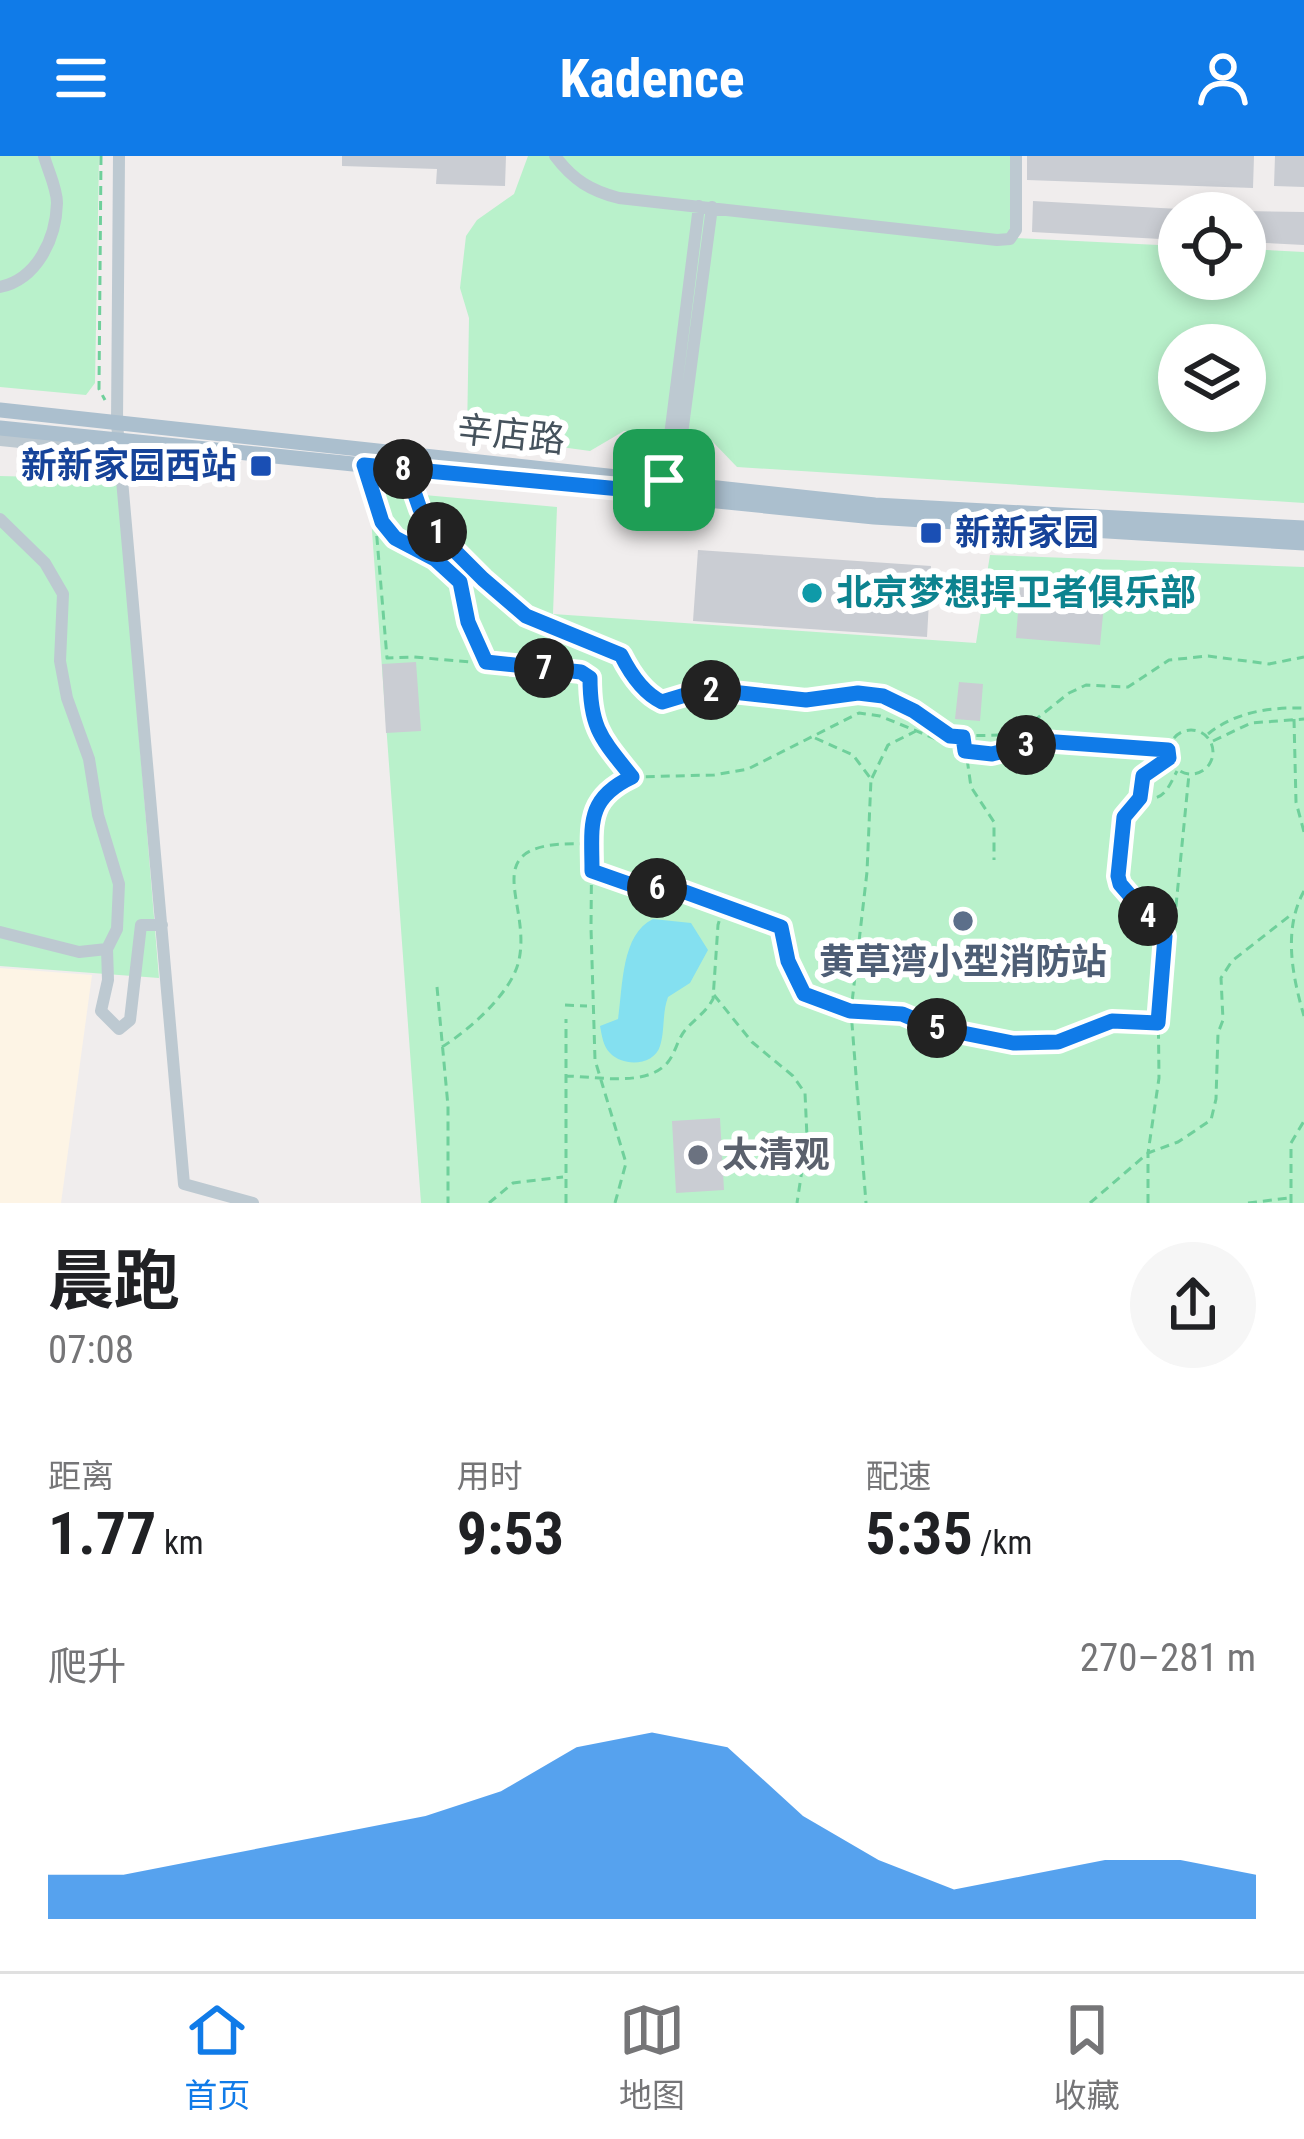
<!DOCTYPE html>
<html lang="zh">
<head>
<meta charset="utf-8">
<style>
	:root { --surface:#fff; --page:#f6f6f6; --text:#202124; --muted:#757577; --line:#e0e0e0; --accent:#107be8 }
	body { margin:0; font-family:"Roboto Condensed","Noto Sans SC",sans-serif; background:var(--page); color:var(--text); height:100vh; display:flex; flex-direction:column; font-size:45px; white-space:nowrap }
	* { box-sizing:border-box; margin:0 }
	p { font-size:39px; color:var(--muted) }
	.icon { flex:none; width:66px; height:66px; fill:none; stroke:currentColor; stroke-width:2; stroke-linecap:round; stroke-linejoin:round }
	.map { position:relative; height:1047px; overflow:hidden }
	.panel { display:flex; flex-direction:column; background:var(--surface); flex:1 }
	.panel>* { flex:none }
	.controls { position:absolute; left:1158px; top:36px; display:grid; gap:24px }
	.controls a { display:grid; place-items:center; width:108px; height:108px; border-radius:50%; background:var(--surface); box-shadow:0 6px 18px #0003; font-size:60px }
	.pin { position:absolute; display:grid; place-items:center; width:102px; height:102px; color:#fff; margin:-51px; border-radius:24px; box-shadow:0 6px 18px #0006 }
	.km { position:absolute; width:60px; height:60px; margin:-30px; border-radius:50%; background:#222; color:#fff; font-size:33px; line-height:60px; text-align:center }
	.round { display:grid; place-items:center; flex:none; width:126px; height:126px; border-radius:63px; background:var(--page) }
	.headline { display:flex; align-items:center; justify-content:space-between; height:204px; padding:0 48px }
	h1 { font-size:66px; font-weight:700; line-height:90px }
	.stats { display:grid; grid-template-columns:repeat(3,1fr); gap:18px; height:204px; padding:12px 48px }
	.stats div { display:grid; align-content:center }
	.stats b { font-size:60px; font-weight:700 }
	.stats small { font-size:33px; font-weight:400 }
	.stats p { font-size:33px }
	.chart { height:336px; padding:24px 48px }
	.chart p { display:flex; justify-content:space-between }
	.chart svg { width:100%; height:216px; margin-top:12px; fill:var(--accent); opacity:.7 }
	header { display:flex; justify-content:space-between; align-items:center; height:156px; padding:0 48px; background:var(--accent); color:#fff; font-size:54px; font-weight:700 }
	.dock { display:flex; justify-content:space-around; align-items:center; height:168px; border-top:3px solid var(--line); background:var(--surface); font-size:33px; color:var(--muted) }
	.dock a { display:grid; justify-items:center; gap:6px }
	.dock .selected { color:var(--accent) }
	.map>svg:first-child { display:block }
	.commercial { fill:#fdf4e5 }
	.green { fill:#b9f1cb; fill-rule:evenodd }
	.water { fill:#84e0f0 }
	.building { fill:#cacdd3 }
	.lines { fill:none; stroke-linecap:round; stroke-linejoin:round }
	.path { stroke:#6fd09b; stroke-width:3; stroke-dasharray:9 6; stroke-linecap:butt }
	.minor { stroke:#bdc9d1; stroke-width:12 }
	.major { stroke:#abbfce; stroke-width:15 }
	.route-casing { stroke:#fff; stroke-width:24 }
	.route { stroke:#107be8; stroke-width:15 }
	.transit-dot { fill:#1a4fb4; stroke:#fff; stroke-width:4.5 }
	.culture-dot { fill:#0f9aa8; stroke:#fff; stroke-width:4.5 }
	.service-dot { fill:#5c6f8a; stroke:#fff; stroke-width:4.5 }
	.worship-dot { fill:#6b7280; stroke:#fff; stroke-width:4.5 }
	.labels { text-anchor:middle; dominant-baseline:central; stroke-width:12; stroke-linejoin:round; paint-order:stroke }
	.street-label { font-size:36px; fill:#45525c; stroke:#fff }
	.transit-label { font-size:36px; font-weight:bold; fill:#164399; stroke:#fff; text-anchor:end }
	.culture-label { font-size:36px; font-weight:bold; fill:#0d838f; stroke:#fff; text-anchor:start }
	.service-label { font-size:36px; font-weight:bold; fill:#4e5e75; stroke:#fff }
	.worship-label { font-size:36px; font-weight:bold; fill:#5b616d; stroke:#fff; text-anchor:start }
</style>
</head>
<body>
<header><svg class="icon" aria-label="menu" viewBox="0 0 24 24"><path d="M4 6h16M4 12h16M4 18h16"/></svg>Kadence<svg class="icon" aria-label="person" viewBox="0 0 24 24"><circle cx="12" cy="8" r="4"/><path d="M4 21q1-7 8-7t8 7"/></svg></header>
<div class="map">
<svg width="1304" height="1047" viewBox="0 0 1304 1047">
	<rect width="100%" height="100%" fill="#f0eded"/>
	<path class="commercial" d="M0 812 92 819 61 1047H0Z"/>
	<path class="green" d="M0 0H99L95 227 86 239 0 231Z
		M528 0H1016V82L1179 90V123H1245V93L1304 96V347L737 311 711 284 624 275 590 295 467 278 469 162 460 132 466 80 477 64 514 38ZM1179 189H1245V255H1179Z
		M0 320 118 323 159 822 0 810Z
		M369 334 557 351 553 458 976 487 990 399 1304 411V1047H421Z"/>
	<path class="water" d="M653 763 691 767 708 794 690 827 668 841C662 857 665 875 660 890 654 910 623 911 610 897 603 890 602 880 600 870L618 863C623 831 621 778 653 763Z"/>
	<path class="building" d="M342 0H506L505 30 436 28 437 13 342 10Z
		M1027 0H1254L1253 32 1027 24Z
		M1275 0H1304V31L1274 30Z
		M1033 45 1179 53V84L1032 76Z
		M1245 55 1304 56V89L1245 86Z
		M698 394 931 410 927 481 693 465Z
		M1020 431 1105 439 1100 489 1016 482Z
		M416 506 421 575 386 577 382 508Z
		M959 526 983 528 980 565 955 563Z
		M720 962 724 1034 676 1037 672 965Z"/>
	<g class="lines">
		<path class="path" d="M101 0 99 233 105 244
			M410 326C429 378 479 428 525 460 553 478 591 486 621 499 630 517 644 538 662 546L705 533 806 544 858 537 883 540 915 555 951 580 1006 579 1030 568 1069 537 1086 529 1128 531 1169 504 1208 500 1269 508 1304 501
			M373 335 387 502 414 501 581 516 589 522C589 572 601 582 631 619
			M376 345C394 403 430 385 458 423 464 433 464 449 467 461 471 476 479 491 486 506
			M1294 563 1296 646 1304 676
			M1169 596a22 22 0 1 1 44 0a22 22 0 1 1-44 0Z
			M963 574 971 631 994 666V704
			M1208 578C1235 556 1270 551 1304 552
			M815 582 853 599 871 623 867 716 851 855 866 1047
			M1213 585 1251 567 1304 563
			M872 622 888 589 916 575
			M1142 642C1164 646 1168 632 1177 615
			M593 715 629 728 685 736 781 771 788 805 804 838 851 855 901 858 933 871 1013 887 1058 886 1113 865 1158 867
			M1304 735C1283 773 1292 819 1304 860
			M1164 779 1120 729 1118 720 1124 661 1140 642 1143 620 1170 601
			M437 831 448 950V1047
			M714 839 752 886 793 920 805 937 807 981 797 1047
			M565 849 587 850
			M442 891C469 874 509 839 518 808 535 746 467 683 588 688
			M565 920C595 920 647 932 668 906 676 896 678 881 687 872 696 862 706 856 713 843L718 769 723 751
			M489 1047 513 1027 563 1021
			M566 1047V863
			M615 1047 626 1007 595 904 591 772 592 659 603 639 616 629 632 621 714 619 748 613 859 557 880 560 965 595 992 598 1042 585 1169 594
			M1090 1047 1148 997 1178 986 1211 964 1216 943 1218 877 1223 864 1221 822 1232 805 1292 758
			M1148 1047V997L1159 922 1158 834 1165 780 1175 760 1189 618
			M1248 1047 1288 1042
			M1291 1047V987L1304 965"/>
		<path class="minor" d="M119 0 117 267 184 1028 253 1047
			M555 0C573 24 591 35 619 42L997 84 1010 83 1016 74V0
			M0 131C37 123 56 83 57 47 57 32 48 15 44 0
			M0 284 119 296
			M675 331 712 51
			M663 335 699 50
			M0 363 45 407 63 438 60 505 67 542 89 603 98 659 119 728 117 773 107 793 79 796 0 776
			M107 793 108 824 101 855 119 873 130 864 141 769H162"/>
		<path class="major" d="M0 254 875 349 1304 372
			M0 272 874 361 1304 387"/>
	</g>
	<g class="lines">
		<g class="route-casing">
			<path id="route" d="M664 324 663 337 406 313 420 353 440 380 483 423 526 460 621 499C630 517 643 537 662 546L705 533 806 544 858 537 883 540 914 555 950 580 963 581 965 595 992 598 1042 585 1168 594 1169 602 1143 620 1140 642 1124 661 1118 720 1120 728 1165 780 1158 867 1112 865 1058 886 1013 887 933 871 902 858 850 855 804 838 788 805 781 771 685 736 629 728 592 715C592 670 585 643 632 621 602 583 590 573 590 522L581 516 486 506 468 466 460 426 435 403 395 382 382 366 364 309 406 313 674 338 676 326 664 324"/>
		</g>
		<use href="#route" class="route"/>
	</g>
	<g class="transit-dot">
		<rect x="249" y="298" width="24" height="24" rx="6"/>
		<rect x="919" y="365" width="24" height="24" rx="6"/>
	</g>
	<circle class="culture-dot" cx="812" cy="437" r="12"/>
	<circle class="service-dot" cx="963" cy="765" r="12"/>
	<circle class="worship-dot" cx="698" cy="999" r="12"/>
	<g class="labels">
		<g class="street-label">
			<text transform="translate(511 279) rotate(6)">辛店路</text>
		</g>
		<g class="transit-label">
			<text x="237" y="310">新新家园西站</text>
			<text x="955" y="377" text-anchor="start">新新家园</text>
		</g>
		<g class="culture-label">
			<text x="836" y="437">北京梦想捍卫者俱乐部</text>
		</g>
		<g class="service-label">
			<text x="963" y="806">黄草湾小型消防站</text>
		</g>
		<g class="worship-label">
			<text x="722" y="999">太清观</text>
		</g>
	</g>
</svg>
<div class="controls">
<a><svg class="icon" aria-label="locate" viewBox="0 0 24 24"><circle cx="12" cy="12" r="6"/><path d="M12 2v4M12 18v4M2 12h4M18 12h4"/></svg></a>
<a><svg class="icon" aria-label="layers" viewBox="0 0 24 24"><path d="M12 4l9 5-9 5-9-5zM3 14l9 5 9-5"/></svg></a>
</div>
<div class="pin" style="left:664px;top:324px;background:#1e9e55"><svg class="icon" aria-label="arrive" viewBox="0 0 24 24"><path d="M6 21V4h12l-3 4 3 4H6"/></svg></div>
<b class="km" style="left:437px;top:376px">1</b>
<b class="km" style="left:711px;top:534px">2</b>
<b class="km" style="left:1026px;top:589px">3</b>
<b class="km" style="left:1148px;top:760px">4</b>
<b class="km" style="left:937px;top:872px">5</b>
<b class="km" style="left:657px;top:732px">6</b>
<b class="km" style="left:544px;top:512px">7</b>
<b class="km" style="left:403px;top:313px">8</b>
</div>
<section class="panel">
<div class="headline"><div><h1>晨跑</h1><p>07:08</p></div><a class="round"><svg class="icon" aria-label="share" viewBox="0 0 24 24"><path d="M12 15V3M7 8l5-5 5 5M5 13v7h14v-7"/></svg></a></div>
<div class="stats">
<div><p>距离</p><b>1.77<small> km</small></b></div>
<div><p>用时</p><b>9:53</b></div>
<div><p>配速</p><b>5:35<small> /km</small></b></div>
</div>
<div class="chart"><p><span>爬升</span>270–281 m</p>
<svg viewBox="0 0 160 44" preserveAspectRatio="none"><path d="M0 44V35L10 35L20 32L30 29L40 26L50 23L60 18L70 9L80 6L90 9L100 23L110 32L120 38L130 35L140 32L150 32L160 35V44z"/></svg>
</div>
</section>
<nav class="dock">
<a class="selected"><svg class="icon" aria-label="home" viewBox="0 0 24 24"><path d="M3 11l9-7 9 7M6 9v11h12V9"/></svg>首页</a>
<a><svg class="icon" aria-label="map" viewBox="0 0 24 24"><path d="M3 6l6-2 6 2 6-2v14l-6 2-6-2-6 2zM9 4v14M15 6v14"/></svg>地图</a>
<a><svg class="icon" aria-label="saved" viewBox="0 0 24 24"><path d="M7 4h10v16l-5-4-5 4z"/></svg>收藏</a>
</nav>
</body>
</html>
